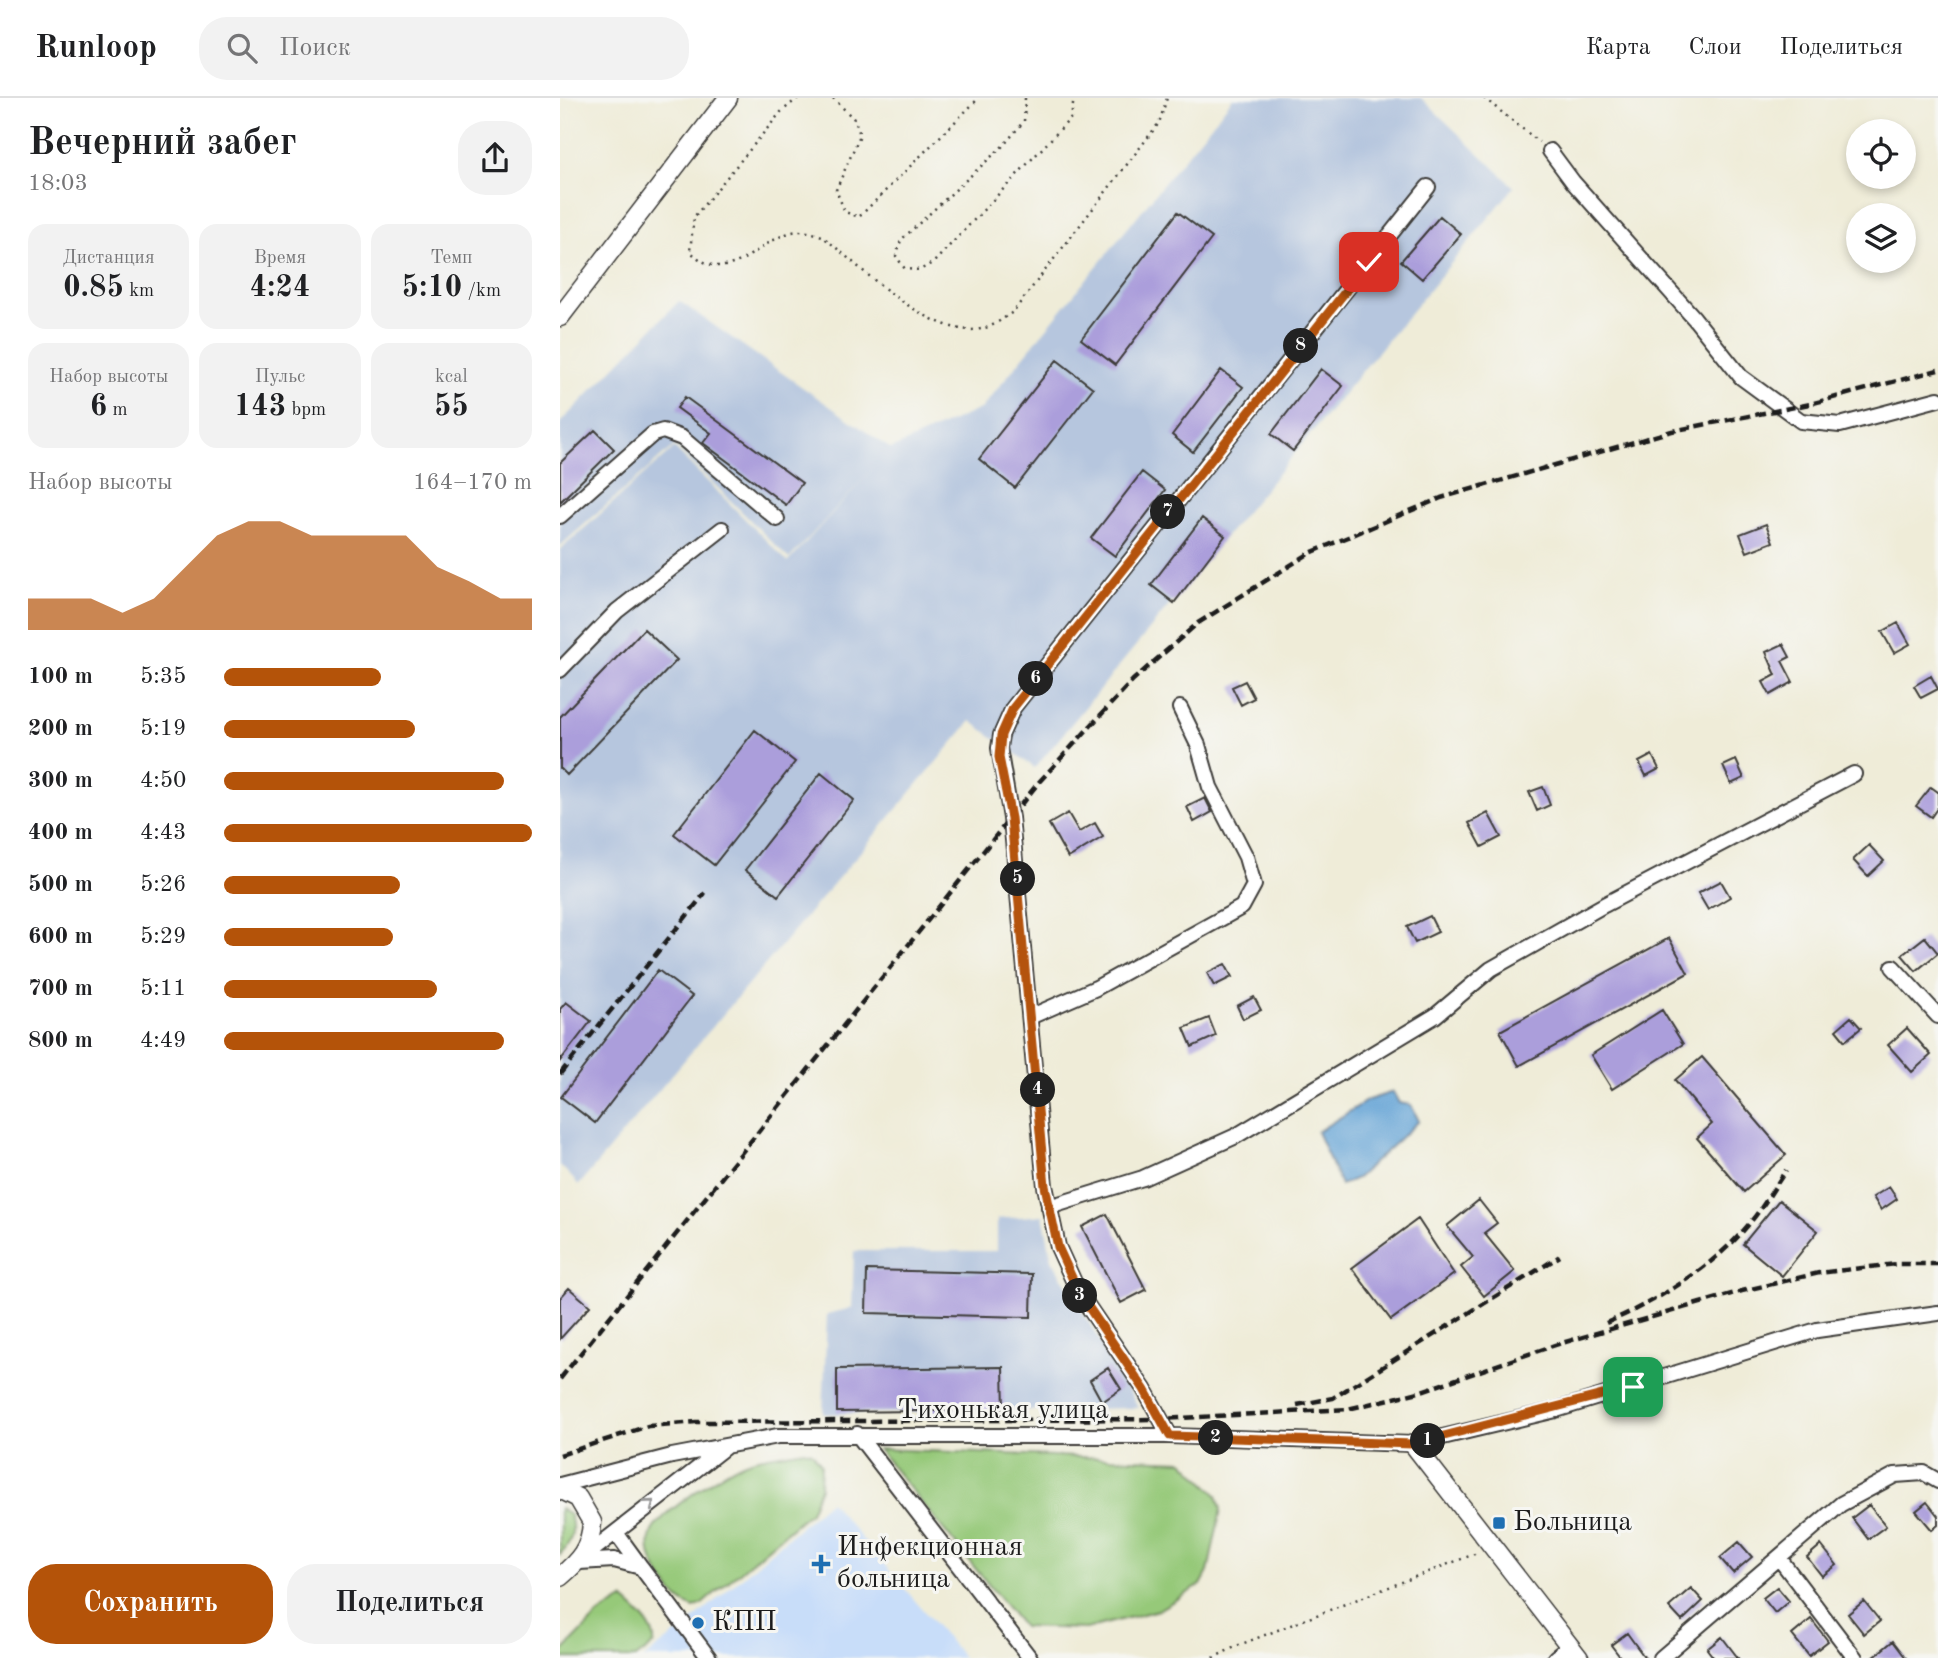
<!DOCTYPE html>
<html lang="ru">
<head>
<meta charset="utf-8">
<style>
	:root { --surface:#fff; --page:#f2f2f2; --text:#202124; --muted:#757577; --line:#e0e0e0; --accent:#b45309 }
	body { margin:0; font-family:"Old Standard TT",serif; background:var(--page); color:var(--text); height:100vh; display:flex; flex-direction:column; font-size:26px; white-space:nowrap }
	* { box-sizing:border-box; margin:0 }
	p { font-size:23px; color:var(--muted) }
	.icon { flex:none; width:38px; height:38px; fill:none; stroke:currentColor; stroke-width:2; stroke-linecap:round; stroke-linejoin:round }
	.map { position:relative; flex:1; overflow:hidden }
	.details { display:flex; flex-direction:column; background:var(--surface); width:560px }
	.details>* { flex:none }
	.tools { position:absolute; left:1286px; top:21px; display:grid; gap:14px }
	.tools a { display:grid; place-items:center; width:70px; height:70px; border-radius:50%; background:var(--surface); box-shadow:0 4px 10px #0003; font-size:35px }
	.pin { position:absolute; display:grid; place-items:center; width:60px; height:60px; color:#fff; margin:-30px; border-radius:14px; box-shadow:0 4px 10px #0006 }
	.km { position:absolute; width:35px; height:35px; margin:-18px; border-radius:50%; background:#222; color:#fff; font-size:19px; line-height:35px; text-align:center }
	.round { display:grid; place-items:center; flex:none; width:74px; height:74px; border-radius:28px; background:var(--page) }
	.summary { display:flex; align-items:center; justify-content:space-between; height:119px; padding:0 28px }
	h1 { font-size:38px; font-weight:600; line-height:52px }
	.stats { display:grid; grid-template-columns:repeat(3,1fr); gap:10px; height:119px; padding:7px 28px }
	.stats div { display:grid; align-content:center; border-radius:18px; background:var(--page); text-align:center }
	.stats b { font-size:30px; font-weight:600 }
	.stats small { font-size:19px; font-weight:400 }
	.stats p { font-size:19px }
	.chart { height:196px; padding:14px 28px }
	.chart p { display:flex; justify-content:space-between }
	.chart svg { width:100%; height:126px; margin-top:7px; fill:var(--accent); opacity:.7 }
	.cta { display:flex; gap:14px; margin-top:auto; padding:14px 28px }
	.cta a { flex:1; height:80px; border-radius:28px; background:var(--accent); color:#fff; font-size:28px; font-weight:600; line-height:80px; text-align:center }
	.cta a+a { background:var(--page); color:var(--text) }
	ul { padding:0 28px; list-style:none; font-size:23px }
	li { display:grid; grid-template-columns:112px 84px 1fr; align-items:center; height:52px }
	li i { height:18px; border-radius:9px; background:var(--accent) }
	header { display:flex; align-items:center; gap:42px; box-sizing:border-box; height:98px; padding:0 35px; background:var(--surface); border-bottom:2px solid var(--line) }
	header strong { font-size:33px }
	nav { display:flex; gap:38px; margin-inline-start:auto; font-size:24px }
	.search { width:490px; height:63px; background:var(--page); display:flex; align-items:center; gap:18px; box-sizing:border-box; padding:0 24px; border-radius:28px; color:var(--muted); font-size:26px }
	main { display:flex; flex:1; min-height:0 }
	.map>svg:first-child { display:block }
	.built { fill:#c8ddf9 }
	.industrial { fill:#b6c6de }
	.green { fill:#96c979; stroke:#59724a; stroke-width:2 }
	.water { fill:#62a2d5; stroke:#3f5f78; stroke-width:2 }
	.building { fill:#ab9edb }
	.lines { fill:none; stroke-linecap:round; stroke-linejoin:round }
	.minor-casing { stroke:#3c3b38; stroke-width:18 }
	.major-casing { stroke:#3c3b38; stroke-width:21 }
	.path { stroke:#3c3b38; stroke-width:2.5; stroke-dasharray:2 5; stroke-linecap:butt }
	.minor { stroke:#fff; stroke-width:14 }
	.major { stroke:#fff; stroke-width:18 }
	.rail { stroke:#1c1c1c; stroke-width:4.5; stroke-dasharray:10 5; stroke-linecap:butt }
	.oneway { stroke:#999 }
	.route-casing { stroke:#fff; stroke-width:14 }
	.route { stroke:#b45309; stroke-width:9 }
	.poi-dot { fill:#1f6fb2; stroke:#f6f6f2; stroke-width:2.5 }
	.labels { text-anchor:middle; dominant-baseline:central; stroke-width:6; stroke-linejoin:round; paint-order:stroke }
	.street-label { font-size:28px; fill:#1c1c1c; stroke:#f6f6f2 }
	.poi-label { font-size:28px; fill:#1c1c1c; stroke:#f6f6f2; text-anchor:start }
</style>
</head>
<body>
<header>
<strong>Runloop</strong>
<div class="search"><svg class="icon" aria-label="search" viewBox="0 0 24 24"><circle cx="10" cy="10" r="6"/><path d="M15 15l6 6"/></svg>Поиск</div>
<nav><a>Карта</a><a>Слои</a><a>Поделиться</a></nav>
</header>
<main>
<section class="details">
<div class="summary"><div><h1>Вечерний забег</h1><p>18:03</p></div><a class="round"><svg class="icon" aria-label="share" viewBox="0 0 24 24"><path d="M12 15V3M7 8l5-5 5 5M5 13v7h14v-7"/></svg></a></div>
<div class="stats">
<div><p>Дистанция</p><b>0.85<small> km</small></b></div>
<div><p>Время</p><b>4:24</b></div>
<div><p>Темп</p><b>5:10<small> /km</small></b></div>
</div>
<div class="stats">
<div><p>Набор высоты</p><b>6<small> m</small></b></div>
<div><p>Пульс</p><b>143<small> bpm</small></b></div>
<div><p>kcal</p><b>55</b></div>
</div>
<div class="chart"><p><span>Набор высоты</span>164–170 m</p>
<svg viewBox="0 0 160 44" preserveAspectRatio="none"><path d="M0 44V33L10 33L20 33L30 38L40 33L50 22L60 11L70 6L80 6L90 11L100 11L110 11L120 11L130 22L140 27L150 33L160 33V44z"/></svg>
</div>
<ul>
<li><b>100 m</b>5:35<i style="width:51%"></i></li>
<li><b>200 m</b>5:19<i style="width:62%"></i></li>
<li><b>300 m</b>4:50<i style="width:91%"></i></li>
<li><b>400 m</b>4:43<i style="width:100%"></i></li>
<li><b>500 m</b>5:26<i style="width:57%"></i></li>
<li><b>600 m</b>5:29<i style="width:55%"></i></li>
<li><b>700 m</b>5:11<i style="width:69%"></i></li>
<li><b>800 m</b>4:49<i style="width:91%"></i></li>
</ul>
<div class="cta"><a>Сохранить</a><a>Поделиться</a></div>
</section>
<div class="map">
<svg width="1378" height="1560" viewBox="0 0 1378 1560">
	<rect width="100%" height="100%" fill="#f6f6f2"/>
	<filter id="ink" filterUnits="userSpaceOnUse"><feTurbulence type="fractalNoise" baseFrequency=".0143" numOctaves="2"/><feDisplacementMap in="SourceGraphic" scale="14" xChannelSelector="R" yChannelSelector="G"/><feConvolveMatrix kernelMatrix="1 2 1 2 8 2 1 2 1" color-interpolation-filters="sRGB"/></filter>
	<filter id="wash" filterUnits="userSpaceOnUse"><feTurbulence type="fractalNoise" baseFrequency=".00686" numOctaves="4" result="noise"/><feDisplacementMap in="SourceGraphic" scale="28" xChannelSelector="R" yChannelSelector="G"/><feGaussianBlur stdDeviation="1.57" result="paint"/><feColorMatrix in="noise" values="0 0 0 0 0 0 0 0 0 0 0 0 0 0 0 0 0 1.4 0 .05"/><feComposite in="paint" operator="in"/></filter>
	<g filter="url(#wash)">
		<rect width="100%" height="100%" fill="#efecd8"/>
		<path class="built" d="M270 1403 404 1560H84L125 1529Z"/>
		<path class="industrial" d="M673 0H861L954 89 475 670 411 623 19 1087 0 1067V452L114 350 228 464 317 366 229 461 115 347 0 448V325L119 203 331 351 422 310Z
			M483 1117 492 1162 579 1310 263 1316 267 1216 292 1210 294 1153H437V1121Z"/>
		<path class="green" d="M318 1351 623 1363 657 1397 661 1411 648 1474 641 1487 598 1512 526 1531 463 1529Z
			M244 1352 252 1354 261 1366 260 1390 250 1414 141 1507 134 1510C116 1504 106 1487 97 1472 90 1460 87 1449 91 1436 96 1417 166 1372 185 1364 203 1357 225 1356 244 1352Z
			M0 1410 10 1417C15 1433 12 1444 0 1456Z
			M63 1501C75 1512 96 1528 94 1546L76 1560H0V1556L39 1516Z"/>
		<path class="water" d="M833 994 839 1005 851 1007 859 1023 797 1080 781 1087 757 1034 808 1002Z"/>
		<g id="blocks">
			<path class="building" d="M618 114 652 140 555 267 521 241Z
				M880 118 901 136 862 181 841 163Z
				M497 262 533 290 455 390 419 361Z
				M761 271 783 288 733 353 711 336Z
				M661 272 683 289 633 354 612 337Z
				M125 299 242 385 226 407 143 345 151 335 117 310Z
				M35 332 54 351 0 404V365Z
				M582 374 605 392 555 458 531 440Z
				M642 420 665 438 614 505 591 487Z
				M1206 426 1213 444 1187 454 1180 436Z
				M1338 525 1350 546 1334 555 1322 534Z
				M84 531 117 562 7 677 0 670V619Z
				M1223 546 1230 559 1222 563 1233 584 1210 597 1203 584 1216 577 1206 554Z
				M1371 578 1378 591 1361 600 1354 588Z
				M685 583 694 600 681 607 672 589Z
				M195 632 235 664 154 767 114 736Z
				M1092 657 1099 671 1086 678 1079 664Z
				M1176 662 1184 680 1171 686 1163 668Z
				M261 675 294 702 218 798 185 772Z
				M983 689 990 707 977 713 969 694Z
				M1371 689 1378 694V709L1371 719 1356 708Z
				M645 700 652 714 634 724 627 709Z
				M508 715 519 734 535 725 543 739 508 760 489 726Z
				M928 715 941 739 922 749 909 725Z
				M1309 747 1324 763 1308 778 1293 762Z
				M1161 783 1170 799 1148 812 1138 795Z
				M870 818 878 834 855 845 847 829Z
				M1365 839 1378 855 1356 873 1342 857Z
				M1109 840 1128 875 959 968 940 933Z
				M665 866 672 879 654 888 647 875Z
				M98 872 132 898 35 1025 1 999Z
				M694 899 701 912 683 921 677 908Z
				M6 904 31 923 0 963V911Z
				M1102 912 1123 946 1052 991 1031 957Z
				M1291 919 1301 930 1285 943 1276 932Z
				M649 920 656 938 632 949 624 930Z
				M1347 930 1371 957 1352 974 1328 947Z
				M1142 959 1226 1057 1184 1094 1137 1040 1152 1026 1115 982Z
				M1329 1089 1337 1101 1321 1112 1313 1099Z
				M919 1102 937 1125 924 1135 955 1173 924 1198 901 1169 913 1159 887 1128Z
				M1219 1102 1258 1133 1222 1178 1183 1146Z
				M547 1116 586 1192 561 1205 522 1129Z
				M858 1121 894 1176 831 1222 792 1170Z
				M307 1172 472 1176 471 1219 306 1215Z
				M9 1190 30 1208 0 1241V1200Z
				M443 1269 444 1312 277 1314V1271Z
				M548 1270 561 1291 542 1304 530 1282Z
				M1367 1404 1378 1418V1427L1372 1432 1356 1413Z
				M1309 1407 1326 1428 1308 1441 1292 1420Z
				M1179 1444 1192 1459 1173 1475 1160 1460Z
				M1261 1447 1277 1467 1262 1478 1247 1459Z
				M1217 1489 1229 1503 1215 1515 1203 1500Z
				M1131 1490 1143 1503 1122 1523 1109 1509Z
				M1304 1503 1320 1523 1304 1536 1288 1516Z
				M1251 1521 1268 1543 1249 1558 1232 1537Z
				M1067 1535 1085 1560H1061L1051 1547Z
				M1162 1539 1178 1560H1154L1147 1551Z
				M1333 1543 1346 1560H1312Z"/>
		</g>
	</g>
	<g filter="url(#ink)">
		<use href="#blocks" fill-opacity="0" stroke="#3c3b38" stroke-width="2"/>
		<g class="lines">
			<g class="minor-casing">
				<path id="minor" d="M990 53 1013 84 1134 220 1181 279 1241 323 1280 327 1378 301
					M0 418 93 336 103 333 122 340 217 421
					M0 572 57 513 162 431
					M1333 869 1378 918
					M472 918 536 890 682 809 694 787 686 759 650 689 638 647 620 610
					M489 1109 583 1080 676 1038 875 918 931 871 1044 807 1294 676
					M297 1336 470 1560
					M610 1338 584 1291 519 1195 498 1149 485 1088 451 720 439 650 441 637 453 610 868 89
					M0 1387 112 1358 218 1338H610L853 1346 996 1312 1257 1232 1378 1215
					M57 1436 81 1469
					M1219 1460 1295 1560
					M19 1463 165 1349
					M19 1464 54 1462 81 1469 149 1560
					M995 1560 1010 1548
					M1101 1560 1281 1406 1335 1377 1364 1375 1378 1383"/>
			</g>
			<g class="major-casing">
				<path id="major" d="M0 219 168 0
					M853 1346 1019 1560
					M0 1391 18 1400 32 1424C31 1450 19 1463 0 1479"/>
			</g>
			<path class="path" d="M238 0 221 14 134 119 130 153C168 191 193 147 229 135 240 131 251 134 262 138 299 167 374 245 425 230 434 228 445 219 453 214L599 25 607 0
				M273 0 295 22 300 37 276 92 285 114 299 119 419 0
				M465 0 464 23 444 47 341 142 336 158 345 171 360 172 374 164 511 20 514 0
				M924 0 979 44
				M653 1560 679 1547 917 1455"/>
			<use href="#minor" class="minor"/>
			<use href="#major" class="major"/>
			<path class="rail" d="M0 976 145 795
				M1046 1225C1097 1203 1153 1170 1189 1126 1203 1109 1214 1090 1226 1072
				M0 1281 479 684 573 582 638 525 750 455 881 400 1112 333 1250 306 1378 272
				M737 1307 773 1300 1000 1158
				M0 1357 88 1328 136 1324 601 1321 788 1311 859 1294 995 1247 1182 1193 1259 1175 1336 1166H1378"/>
		</g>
		<defs><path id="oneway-chevron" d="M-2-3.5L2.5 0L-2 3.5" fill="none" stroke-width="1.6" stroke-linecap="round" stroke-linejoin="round" transform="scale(1.75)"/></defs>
		<use class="oneway" href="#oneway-chevron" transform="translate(90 1406) rotate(-40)"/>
	</g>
	<g class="lines" filter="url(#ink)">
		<g class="route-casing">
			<path id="route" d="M809 164 453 610 441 637 439 659 451 720 485 1088 498 1149 519 1195 584 1291 610 1338 853 1346 1073 1289"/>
		</g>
		<use href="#route" class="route"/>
	</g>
	<g class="poi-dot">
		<rect x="932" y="1418" width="14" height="14" rx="3.5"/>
		<path d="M257.5 1455.5h7v7h7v7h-7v7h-7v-7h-7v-7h7z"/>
		<circle cx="138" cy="1525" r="7"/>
	</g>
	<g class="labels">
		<g class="street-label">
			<text x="443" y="1313">Тихонькая улица</text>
		</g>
		<g class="poi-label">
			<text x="953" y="1425">Больница</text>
			<text x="277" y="1450">Инфекционная<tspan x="277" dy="32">больница</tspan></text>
			<text x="152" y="1525">КПП</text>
		</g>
	</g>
</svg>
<div class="tools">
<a><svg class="icon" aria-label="locate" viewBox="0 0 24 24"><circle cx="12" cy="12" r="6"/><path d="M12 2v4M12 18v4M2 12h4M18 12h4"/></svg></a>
<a><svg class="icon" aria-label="layers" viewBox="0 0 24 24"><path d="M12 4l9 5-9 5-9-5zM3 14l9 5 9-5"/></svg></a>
</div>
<div class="pin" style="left:1073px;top:1289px;background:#1e9e55"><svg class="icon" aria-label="arrive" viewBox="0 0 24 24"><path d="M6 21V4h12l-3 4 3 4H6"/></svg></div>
<div class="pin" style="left:809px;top:164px;background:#d93025"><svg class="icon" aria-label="check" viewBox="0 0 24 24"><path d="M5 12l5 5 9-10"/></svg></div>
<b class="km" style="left:868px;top:1343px">1</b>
<b class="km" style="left:656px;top:1340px">2</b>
<b class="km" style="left:520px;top:1198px">3</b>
<b class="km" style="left:478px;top:992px">4</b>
<b class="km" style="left:458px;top:781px">5</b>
<b class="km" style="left:476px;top:581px">6</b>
<b class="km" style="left:608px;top:414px">7</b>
<b class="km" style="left:741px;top:248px">8</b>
</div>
</main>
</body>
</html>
